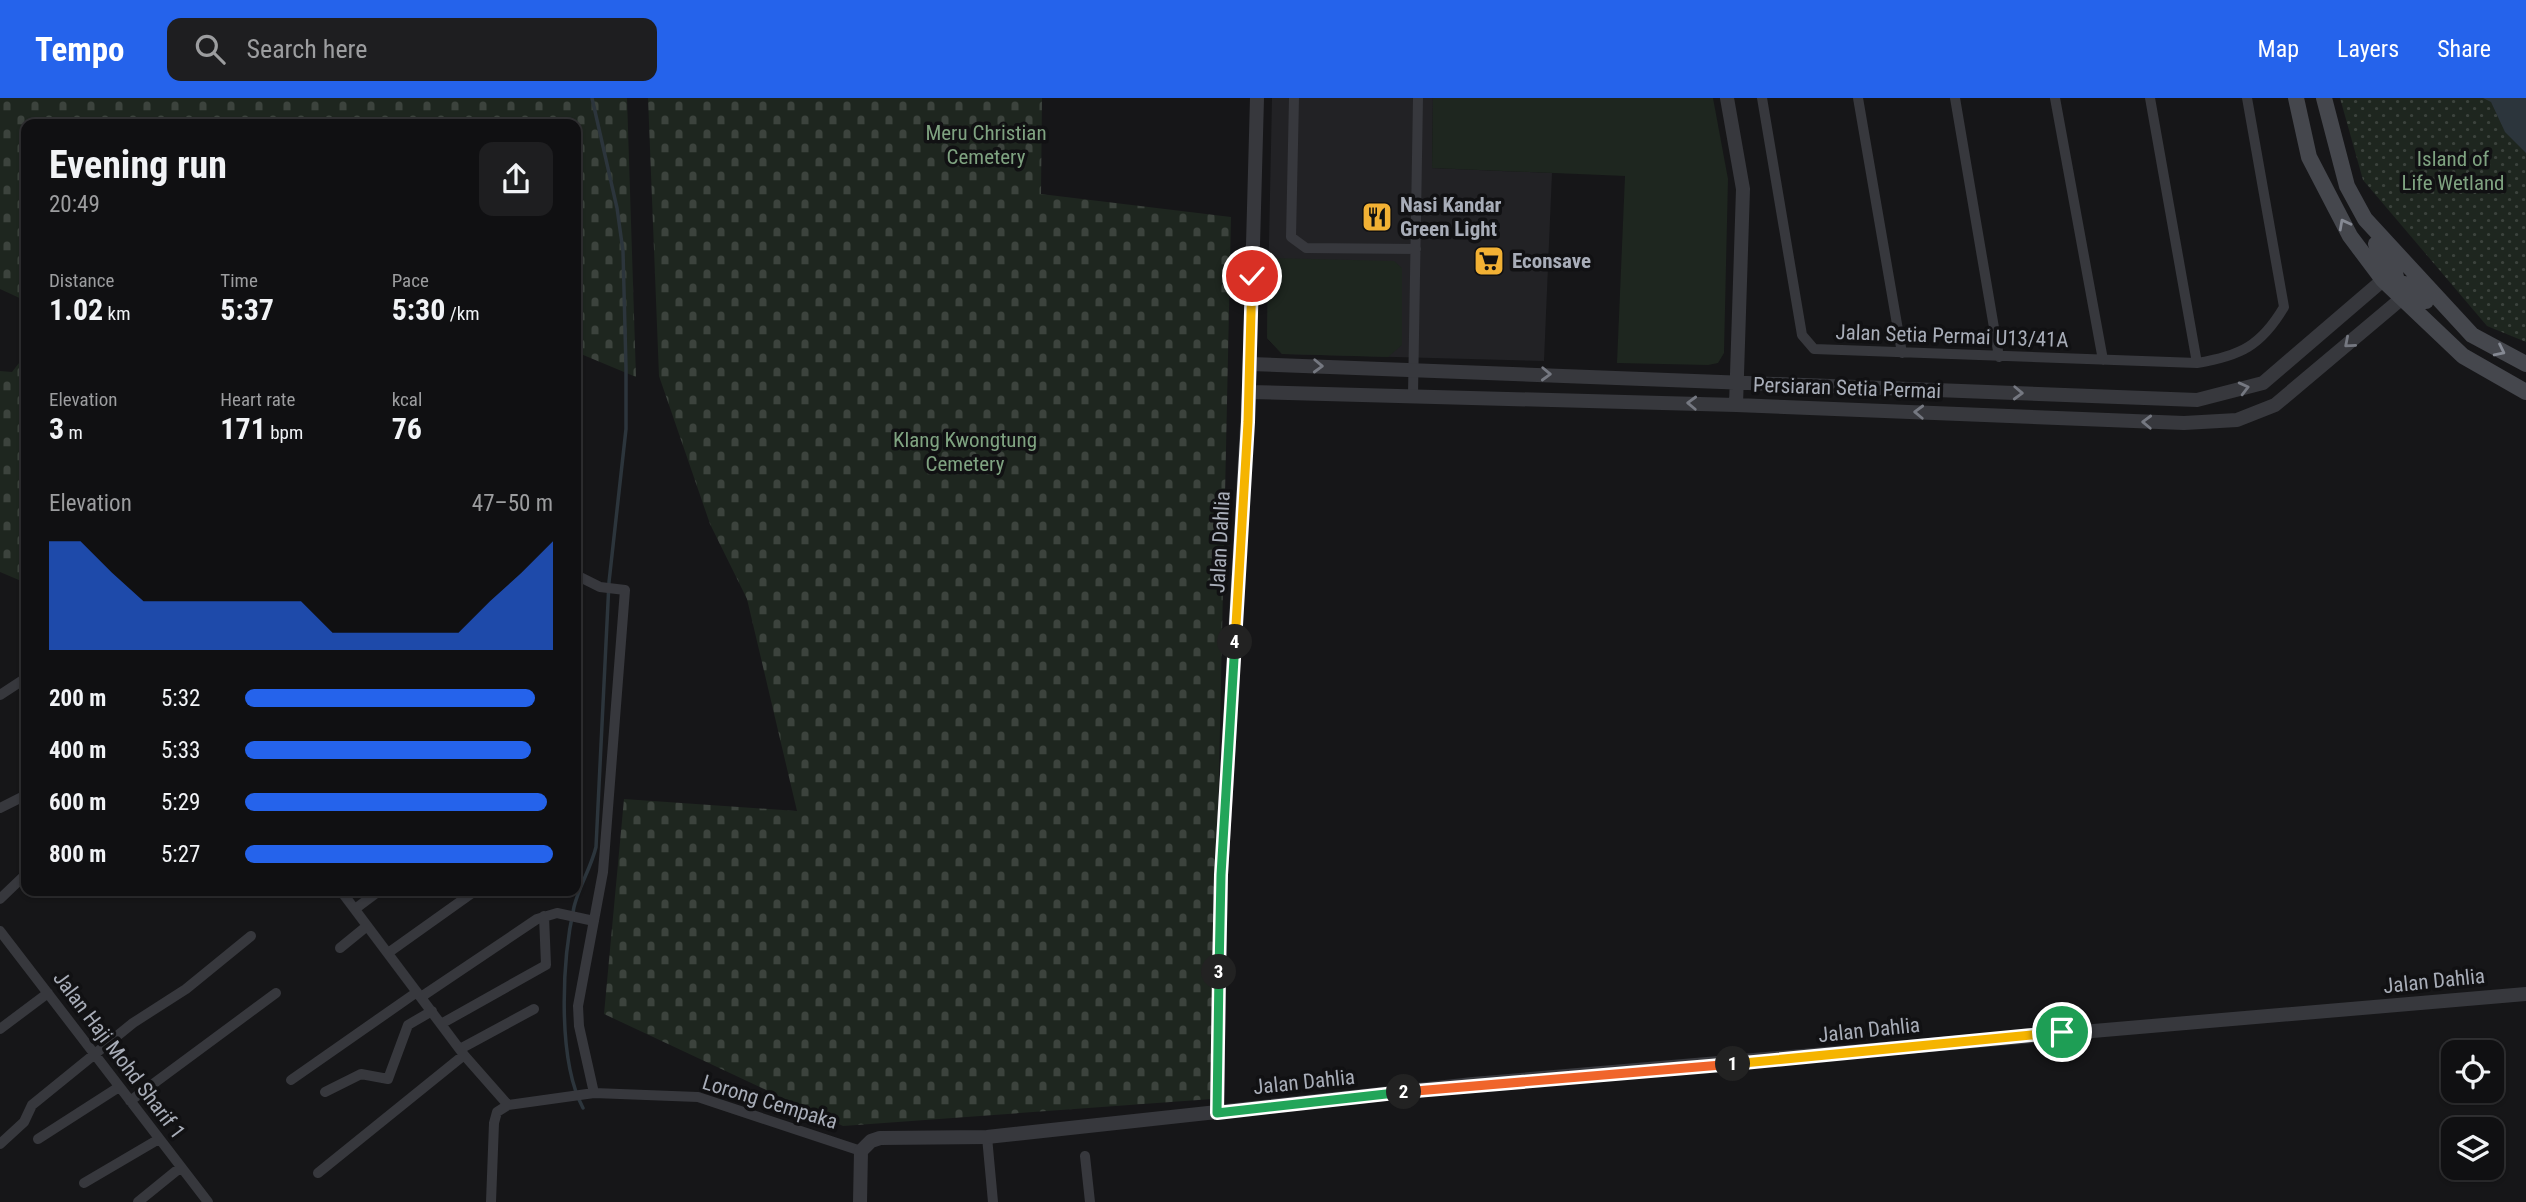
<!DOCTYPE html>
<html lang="en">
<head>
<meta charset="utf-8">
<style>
	:root { --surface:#101012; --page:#1e1e20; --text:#f1f3f6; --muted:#9c9d9f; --line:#303032; --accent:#2563eb }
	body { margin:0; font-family:"Roboto Condensed",sans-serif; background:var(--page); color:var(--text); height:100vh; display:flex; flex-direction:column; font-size:26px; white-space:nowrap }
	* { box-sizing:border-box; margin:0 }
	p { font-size:23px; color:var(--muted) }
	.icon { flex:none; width:38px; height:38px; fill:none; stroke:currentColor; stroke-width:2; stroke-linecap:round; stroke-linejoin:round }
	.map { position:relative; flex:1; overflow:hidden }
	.sheet { position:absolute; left:21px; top:21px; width:560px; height:777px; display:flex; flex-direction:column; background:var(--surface); border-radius:14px; box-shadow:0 2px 5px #0004,0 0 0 2px var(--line) }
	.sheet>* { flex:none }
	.buttons { position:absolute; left:2441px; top:942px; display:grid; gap:14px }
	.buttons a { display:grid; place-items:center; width:63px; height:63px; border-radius:14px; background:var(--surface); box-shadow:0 2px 5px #0004,0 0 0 2px var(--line); font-size:35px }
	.pin { position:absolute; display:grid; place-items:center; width:60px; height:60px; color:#fff; margin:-30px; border:4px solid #fff; border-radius:50%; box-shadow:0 2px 7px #0007 }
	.km { position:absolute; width:35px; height:35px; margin:-18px; border-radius:50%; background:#222; color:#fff; font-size:19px; line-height:35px; text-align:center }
	.round { display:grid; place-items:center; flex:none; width:74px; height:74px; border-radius:14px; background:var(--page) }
	.headline { display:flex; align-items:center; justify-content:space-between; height:119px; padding:0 28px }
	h1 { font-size:38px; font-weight:700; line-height:52px }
	.figures { display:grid; grid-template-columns:repeat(3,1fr); gap:10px; height:119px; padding:7px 28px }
	.figures div { display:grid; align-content:center }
	.figures b { font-size:30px; font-weight:700 }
	.figures small { font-size:19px; font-weight:400 }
	.figures p { font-size:19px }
	.chart { height:196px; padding:14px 28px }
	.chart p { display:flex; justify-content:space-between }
	.chart svg { width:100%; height:126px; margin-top:7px; fill:var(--accent); opacity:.7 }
	ul { padding:0 28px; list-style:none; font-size:23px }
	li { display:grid; grid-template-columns:112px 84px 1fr; align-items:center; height:52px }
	li i { height:18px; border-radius:9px; background:var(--accent) }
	header { display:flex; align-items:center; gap:42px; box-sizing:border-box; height:98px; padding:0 35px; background:var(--accent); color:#fff }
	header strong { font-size:33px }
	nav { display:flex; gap:38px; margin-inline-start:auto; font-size:24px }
	.search { width:490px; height:63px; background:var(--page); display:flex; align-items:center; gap:18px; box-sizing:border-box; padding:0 24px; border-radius:14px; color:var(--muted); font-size:26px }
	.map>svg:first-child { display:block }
	.built { fill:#222225 }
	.grass { fill:#1e261f }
	.cemetery { fill:url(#cemetery-stones) }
	.park { fill:url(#park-dots) }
	.water { fill:#2c353c }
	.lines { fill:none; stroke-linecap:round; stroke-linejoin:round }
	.stream { stroke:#2c353c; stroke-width:3.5 }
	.minor { stroke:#37383d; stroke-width:10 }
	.tertiary { stroke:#37383d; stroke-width:14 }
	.secondary { stroke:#45474d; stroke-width:16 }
	.oneway { stroke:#858993 }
	.oneway2 { stroke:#757881 }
	.split-1-casing { stroke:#fff; stroke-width:14 }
	.split-2-casing { stroke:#fff; stroke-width:14 }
	.split-3-casing { stroke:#fff; stroke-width:14 }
	.split-4-casing { stroke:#fff; stroke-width:14 }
	.split-5-casing { stroke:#fff; stroke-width:14 }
	.split-1 { stroke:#f5b400; stroke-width:9 }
	.split-2 { stroke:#f0652b; stroke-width:9 }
	.split-3 { stroke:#22a559; stroke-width:9 }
	.split-4 { stroke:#22a559; stroke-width:9 }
	.split-5 { stroke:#f5b400; stroke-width:9 }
	.labels { text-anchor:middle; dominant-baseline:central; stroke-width:7; stroke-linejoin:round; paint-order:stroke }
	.park-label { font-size:21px; fill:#7fa381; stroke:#111113 }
	.poi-label { font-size:21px; font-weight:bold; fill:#a8adb8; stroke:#111113; text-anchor:start }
	.street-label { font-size:21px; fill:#a8adb8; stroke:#111113 }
</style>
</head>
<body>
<header>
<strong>Tempo</strong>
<div class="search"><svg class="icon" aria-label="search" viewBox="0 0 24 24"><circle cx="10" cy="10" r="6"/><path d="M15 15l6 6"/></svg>Search here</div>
<nav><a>Map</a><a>Layers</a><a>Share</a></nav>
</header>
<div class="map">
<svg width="2526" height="1104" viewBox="0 0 2526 1104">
	<defs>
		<pattern id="cemetery-stones" width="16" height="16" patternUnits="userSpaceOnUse" patternTransform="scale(1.75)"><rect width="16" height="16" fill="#1e261f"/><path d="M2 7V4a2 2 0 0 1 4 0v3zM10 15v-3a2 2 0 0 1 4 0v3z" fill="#3c433d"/></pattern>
		<pattern id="park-dots" width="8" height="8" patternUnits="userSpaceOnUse" patternTransform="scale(1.75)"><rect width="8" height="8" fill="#1e261f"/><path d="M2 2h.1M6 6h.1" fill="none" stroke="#3c433d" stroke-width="1.8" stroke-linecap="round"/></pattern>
	</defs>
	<rect width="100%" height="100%" fill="#161618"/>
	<path class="built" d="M1272 0H1433L1432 70 1552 75 1544 263 1282 256 1267 240Z"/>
	<path class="grass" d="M1433 0H1713L1728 81 1724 255 1718 265 1708 267 1617 265 1625 78 1432 70Z
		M1268 160 1394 163 1402 170V247L1388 259 1282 256 1267 240Z"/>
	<path class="cemetery" d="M0 0H627L636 279 576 254V26H26V203L0 191Z
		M648 0H1042L1041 96 1231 119 1212 1001 843 1028 604 916 624 701 797 713 747 501 710 426 659 278Z
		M26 256V485L0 474V273L12 274Z"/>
	<path class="park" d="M2340 0H2526V244L2487 228 2363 82Z"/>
	<path class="water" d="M2483 0H2526V55L2505 34 2491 4Z"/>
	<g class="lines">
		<path class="stream" d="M583 1010C557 961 562 863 574 809 579 788 591 770 596 749L609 484 626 331V270L623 153 617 110 592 0"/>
		<path class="minor" d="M1294 0 1291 139 1306 150 1416 151
			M1762 0 1802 237 1814 251 2197 265C2240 258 2261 248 2284 209L2247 0
			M1858 0 1902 255
			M1955 0 1999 259
			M2055 0 2103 262
			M2150 0 2197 265
			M1413 297 1418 0
			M576 477 600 489 625 492 603 774 578 908 579 928 594 995
			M0 597 26 580
			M0 710 26 697
			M341 793 464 957 508 1007
			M0 801 26 776
			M355 811 379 793
			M0 833 208 1104
			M340 850 367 828
			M388 855 475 793
			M421 899 537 821 557 815 594 823
			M441 926 546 867 544 818
			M0 931 48 895
			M460 951 534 911
			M291 982 417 894
			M325 994 361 976 388 981 408 927 432 913
			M130 1003 276 895
			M987 1039 993 1104
			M38 1041 119 989
			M0 1046 24 1024 32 1007 133 925 186 891 251 838
			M1085 1058 1090 1104
			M318 1075 464 957
			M84 1085 159 1041
			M138 1104 181 1069
			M491 1104 494 1025 497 1014 508 1007 594 995 698 999 861 1053"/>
		<path class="tertiary" d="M1727 0 1743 91 1736 307
			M1250 266 2197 302 2263 285 2383 182
			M1249 294 1736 307 2184 325 2237 322 2275 307 2401 201
			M1217 1015 1221 777 1249 294 1257 0
			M860 1104 861 1053 871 1043 880 1040 987 1039 1473 986 2526 896"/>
		<path class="secondary" d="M2296 0 2309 59 2350 138 2383 182 2463 258 2526 294
			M2324 0 2347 88 2365 121 2472 237 2526 266
			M2376 146 2394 171 2399 191
			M2383 182 2410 187 2426 203"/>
	</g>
	<defs><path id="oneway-chevron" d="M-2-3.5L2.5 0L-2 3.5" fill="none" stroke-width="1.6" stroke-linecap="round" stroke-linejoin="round" transform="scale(1.75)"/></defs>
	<g class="oneway">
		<use href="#oneway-chevron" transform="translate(2344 126) rotate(-118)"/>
		<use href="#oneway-chevron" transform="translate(2500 253) rotate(26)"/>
	</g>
	<g class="oneway2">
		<use href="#oneway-chevron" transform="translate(2349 245) rotate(139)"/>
		<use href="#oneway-chevron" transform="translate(1318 268) rotate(2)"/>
		<use href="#oneway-chevron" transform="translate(1546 276) rotate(2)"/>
		<use href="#oneway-chevron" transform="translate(2244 290) rotate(-14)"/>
		<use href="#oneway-chevron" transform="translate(2018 295) rotate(2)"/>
		<use href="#oneway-chevron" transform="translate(1692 305) rotate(-178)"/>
		<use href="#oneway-chevron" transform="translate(1919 314) rotate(-178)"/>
		<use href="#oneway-chevron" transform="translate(2147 324) rotate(-178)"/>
	</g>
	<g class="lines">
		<g class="split-1-casing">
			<path id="split-1" d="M1733 966 2062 934"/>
		</g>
		<g class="split-2-casing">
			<path id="split-2" d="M1404 994 1733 966"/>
		</g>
		<g class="split-3-casing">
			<path id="split-3" d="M1219 874 1217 1015 1404 994"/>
		</g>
		<g class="split-4-casing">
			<path id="split-4" d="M1219 874 1221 777 1235 544"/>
		</g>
		<g class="split-5-casing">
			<path id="split-5" d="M1235 544 1248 324 1252 178"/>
		</g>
		<use href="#split-1" class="split-1"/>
		<use href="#split-2" class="split-2"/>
		<use href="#split-3" class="split-3"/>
		<use href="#split-4" class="split-4"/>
		<use href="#split-5" class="split-5"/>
	</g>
	<defs>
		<g id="restaurant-square" transform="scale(1.575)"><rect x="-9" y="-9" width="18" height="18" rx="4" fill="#f2b134" stroke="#111113"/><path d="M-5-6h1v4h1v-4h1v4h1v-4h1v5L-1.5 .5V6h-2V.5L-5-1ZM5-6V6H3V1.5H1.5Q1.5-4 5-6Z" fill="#111"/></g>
		<g id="supermarket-square" transform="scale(1.575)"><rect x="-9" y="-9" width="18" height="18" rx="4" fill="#f2b134" stroke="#111113"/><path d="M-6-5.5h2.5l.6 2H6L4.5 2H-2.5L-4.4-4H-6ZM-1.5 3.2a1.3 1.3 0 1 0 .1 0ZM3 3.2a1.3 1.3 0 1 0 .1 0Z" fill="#111"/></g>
	</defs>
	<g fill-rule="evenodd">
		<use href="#restaurant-square" x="1377" y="119"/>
		<use href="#supermarket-square" x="1489" y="163"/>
	</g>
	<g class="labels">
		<g class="park-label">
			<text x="986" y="35">Meru Christian<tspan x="986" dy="24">Cemetery</tspan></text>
			<text x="2453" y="61">Island of<tspan x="2453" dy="24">Life Wetland</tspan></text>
			<text x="965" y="342">Klang Kwongtung<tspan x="965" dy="24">Cemetery</tspan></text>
		</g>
		<g class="poi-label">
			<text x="1400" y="107">Nasi Kandar<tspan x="1400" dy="24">Green Light</tspan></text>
			<text x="1512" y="163">Econsave</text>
		</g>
		<g class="street-label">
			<text transform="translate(1952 238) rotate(2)">Jalan Setia Permai U13/41A</text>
			<text transform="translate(1847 290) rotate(2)">Persiaran Setia Permai</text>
			<text transform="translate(1220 444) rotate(-87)">Jalan Dahlia</text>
			<text transform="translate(2434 883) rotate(-6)">Jalan Dahlia</text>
			<text transform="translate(1869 932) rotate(-6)">Jalan Dahlia</text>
			<text transform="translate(119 957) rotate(53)">Jalan Haji Mohd Sharif 1</text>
			<text transform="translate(1304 984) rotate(-6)">Jalan Dahlia</text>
			<text transform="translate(770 1004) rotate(17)">Lorong Cempaka</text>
		</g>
	</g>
</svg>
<div class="buttons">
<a><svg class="icon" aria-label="locate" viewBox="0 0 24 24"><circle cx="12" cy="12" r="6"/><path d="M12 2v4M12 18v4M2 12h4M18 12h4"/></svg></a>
<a><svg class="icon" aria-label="layers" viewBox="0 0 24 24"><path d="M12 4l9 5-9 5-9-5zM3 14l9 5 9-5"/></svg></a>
</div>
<div class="pin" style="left:2062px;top:934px;background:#1e9e55"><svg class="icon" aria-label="arrive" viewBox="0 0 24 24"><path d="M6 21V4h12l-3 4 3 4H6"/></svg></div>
<div class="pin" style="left:1252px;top:178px;background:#d93025"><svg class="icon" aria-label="check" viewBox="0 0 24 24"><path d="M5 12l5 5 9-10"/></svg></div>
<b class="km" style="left:1733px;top:966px">1</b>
<b class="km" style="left:1404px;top:994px">2</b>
<b class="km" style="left:1219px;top:874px">3</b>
<b class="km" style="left:1235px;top:544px">4</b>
<section class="sheet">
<div class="headline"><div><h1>Evening run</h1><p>20:49</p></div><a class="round"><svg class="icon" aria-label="share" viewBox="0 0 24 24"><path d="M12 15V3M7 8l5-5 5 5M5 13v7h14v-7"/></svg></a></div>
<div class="figures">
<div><p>Distance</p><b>1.02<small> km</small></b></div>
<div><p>Time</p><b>5:37</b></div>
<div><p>Pace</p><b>5:30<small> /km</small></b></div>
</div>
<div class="figures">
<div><p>Elevation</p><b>3<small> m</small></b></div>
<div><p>Heart rate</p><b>171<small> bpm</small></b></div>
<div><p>kcal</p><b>76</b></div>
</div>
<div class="chart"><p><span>Elevation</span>47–50 m</p>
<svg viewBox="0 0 160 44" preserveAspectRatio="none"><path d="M0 44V6L10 6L20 17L30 27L40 27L50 27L60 27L70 27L80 27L90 38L100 38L110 38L120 38L130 38L140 27L150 17L160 6V44z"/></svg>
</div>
<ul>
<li><b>200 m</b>5:32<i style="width:94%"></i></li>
<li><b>400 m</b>5:33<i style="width:93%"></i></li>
<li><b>600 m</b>5:29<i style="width:98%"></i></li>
<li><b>800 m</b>5:27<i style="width:100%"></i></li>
</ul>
</section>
</div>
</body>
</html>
